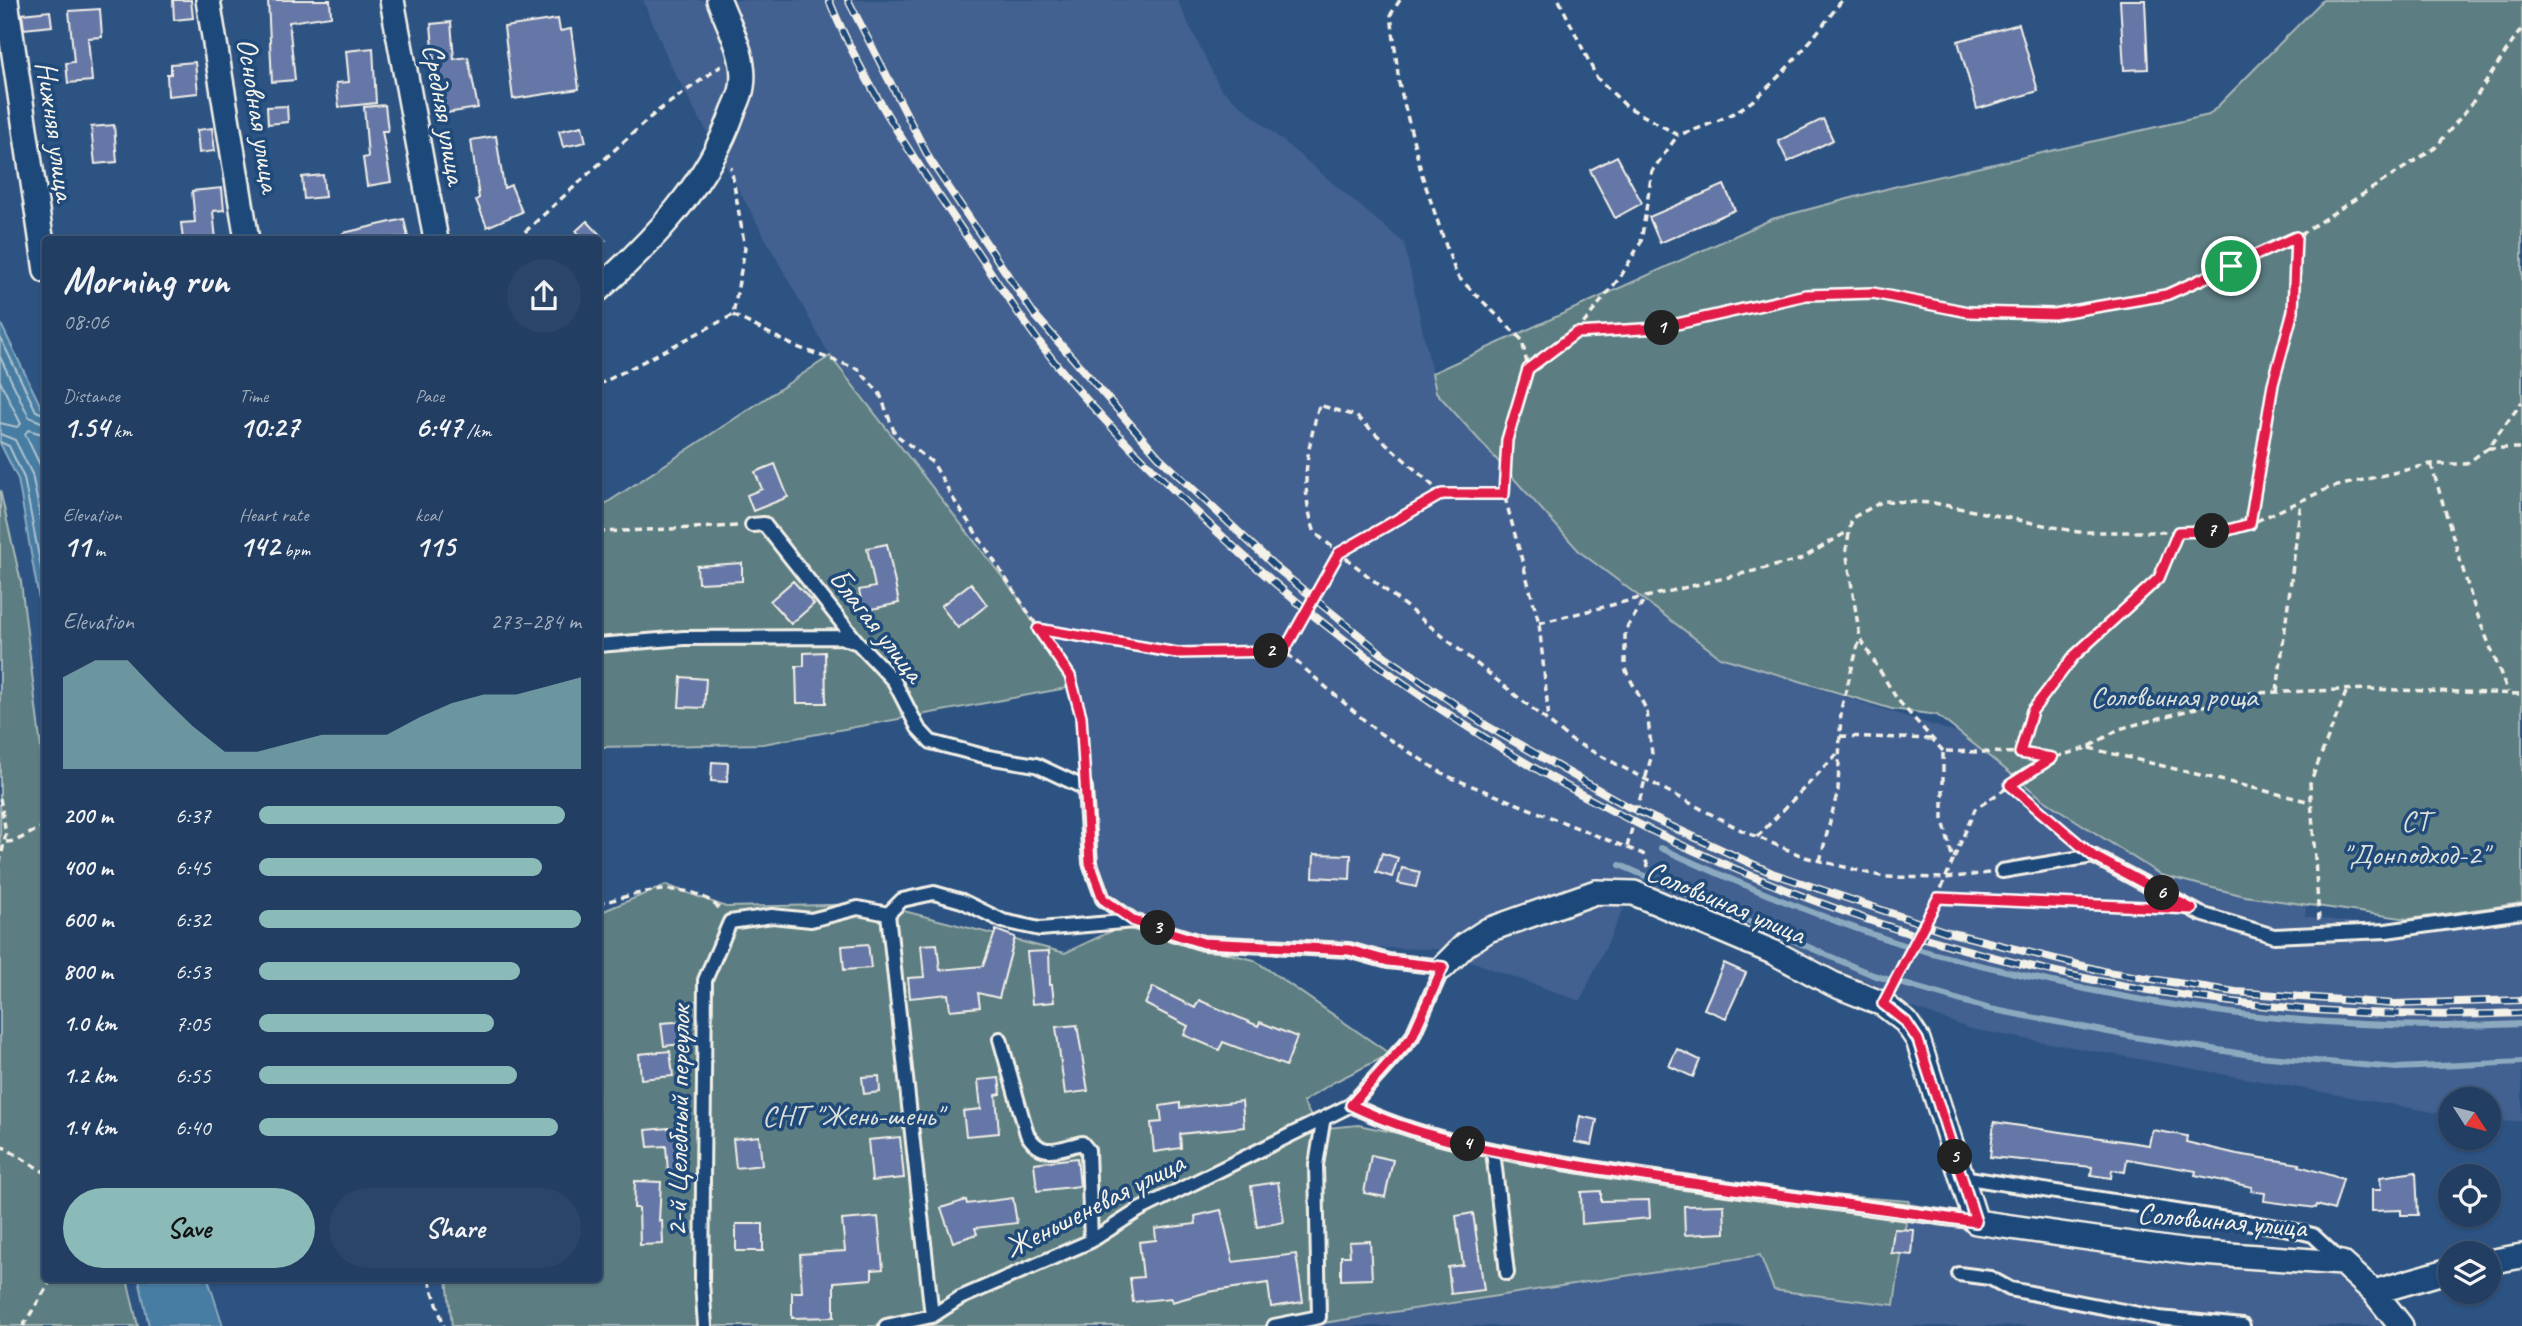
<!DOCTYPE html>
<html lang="en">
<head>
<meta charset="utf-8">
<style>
	:root { --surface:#223e62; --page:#2a4568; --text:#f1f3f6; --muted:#a2aebe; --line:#3f5777; --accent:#8bbbb9 }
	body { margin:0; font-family:Caveat,sans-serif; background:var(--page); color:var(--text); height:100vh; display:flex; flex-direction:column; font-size:26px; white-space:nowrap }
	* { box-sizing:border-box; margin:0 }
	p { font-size:23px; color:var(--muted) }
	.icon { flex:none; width:38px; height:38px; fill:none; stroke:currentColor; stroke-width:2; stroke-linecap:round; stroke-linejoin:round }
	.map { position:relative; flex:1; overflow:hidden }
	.drawer { position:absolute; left:42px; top:236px; width:560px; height:1046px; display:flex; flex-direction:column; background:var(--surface); border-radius:7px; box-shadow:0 2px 5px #0004,0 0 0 2px var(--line) }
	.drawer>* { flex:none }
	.needle { width:46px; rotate:126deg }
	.fabs { position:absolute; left:2438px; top:1087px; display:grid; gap:14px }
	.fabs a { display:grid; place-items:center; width:63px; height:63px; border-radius:50%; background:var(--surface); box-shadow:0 2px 5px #0004,0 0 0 2px var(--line); font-size:35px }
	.pin { position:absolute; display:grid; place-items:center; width:60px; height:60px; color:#fff; margin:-30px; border:4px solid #fff; border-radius:50%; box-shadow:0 2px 7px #0007 }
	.km { position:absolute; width:35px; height:35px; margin:-18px; border-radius:50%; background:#222; color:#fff; font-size:19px; line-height:35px; text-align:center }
	.round { display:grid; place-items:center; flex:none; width:74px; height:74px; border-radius:37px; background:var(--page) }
	.overview { display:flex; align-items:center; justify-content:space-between; height:119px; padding:0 21px }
	h1 { font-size:38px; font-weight:700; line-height:52px }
	.figures { display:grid; grid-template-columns:repeat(3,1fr); gap:10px; height:119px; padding:7px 21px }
	.figures div { display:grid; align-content:center }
	.figures b { font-size:30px; font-weight:700 }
	.figures small { font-size:19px; font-weight:400 }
	.figures p { font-size:19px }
	.chart { height:196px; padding:14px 21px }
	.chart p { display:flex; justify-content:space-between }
	.chart svg { width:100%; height:126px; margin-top:7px; fill:var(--accent); opacity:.7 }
	.cta { display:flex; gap:14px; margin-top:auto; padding:14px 21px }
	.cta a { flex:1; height:80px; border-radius:42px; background:var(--accent); color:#111; font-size:28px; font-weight:700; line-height:80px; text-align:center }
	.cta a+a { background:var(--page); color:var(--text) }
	ul { padding:0 21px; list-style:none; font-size:23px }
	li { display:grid; grid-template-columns:112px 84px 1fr; align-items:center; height:52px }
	li i { height:18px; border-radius:9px; background:var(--accent) }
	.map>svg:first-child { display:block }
	.built { fill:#426190 }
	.green { fill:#5c7d82; stroke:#a8b7b5; stroke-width:2 }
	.water { fill:#467ba3; stroke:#8caabf; stroke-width:2 }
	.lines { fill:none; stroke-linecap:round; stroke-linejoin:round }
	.shore { stroke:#aec2cc; stroke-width:2 }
	.stream { stroke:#8caabf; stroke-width:6 }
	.building { fill:#6577a6; stroke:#f4f1e8; stroke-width:2 }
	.service-casing { stroke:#f4f1e8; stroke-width:18 }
	.minor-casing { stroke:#f4f1e8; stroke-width:28 }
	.path { stroke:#f4f1e8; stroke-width:3.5; stroke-dasharray:7 5; stroke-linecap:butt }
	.service { stroke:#1f4a7a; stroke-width:12 }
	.minor { stroke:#1f4a7a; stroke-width:23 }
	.rail-casing { stroke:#f4f1e8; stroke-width:8 }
	.rail { stroke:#1f4a7a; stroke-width:5; stroke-dasharray:16; stroke-linecap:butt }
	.route-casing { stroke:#fff; stroke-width:14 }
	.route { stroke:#e11d48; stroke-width:9 }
	.labels { text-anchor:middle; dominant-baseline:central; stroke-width:7; stroke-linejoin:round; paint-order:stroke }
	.street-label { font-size:30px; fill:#f4f1e8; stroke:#1f4a7a }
	.park-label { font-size:30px; fill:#dde0d9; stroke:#1f4a7a }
</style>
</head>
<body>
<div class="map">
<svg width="2522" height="1326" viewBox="0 0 2522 1326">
	<rect width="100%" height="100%" fill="#2d5383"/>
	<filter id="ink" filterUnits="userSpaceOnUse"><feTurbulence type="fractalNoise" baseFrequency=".0143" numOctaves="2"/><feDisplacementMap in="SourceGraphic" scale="14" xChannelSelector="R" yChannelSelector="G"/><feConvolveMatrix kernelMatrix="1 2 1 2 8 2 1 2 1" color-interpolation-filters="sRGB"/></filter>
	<g filter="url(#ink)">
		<path class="built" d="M643 0H1177L1220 88 1404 243 1436 392 1720 657 1973 738 2321 763 2305 916 2418 932 2522 918V1121L2489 1122 2488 1099H2450V1115L1971 1029 1627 902 1580 1001 1437 949 1257 946 1123 923 1080 810 1083 705 1017 596 830 356 672 68Z
			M1909 1201 1957 1217 2319 1266 2352 1282 2385 1326H1304L1760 1255 1894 1305Z"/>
		<path class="green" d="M2323 0H2522V903L2409 919 2245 896 2161 875 2044 800 1937 715 1892 709 1720 657 1580 552 1436 392 1432 373 1772 219 1901 185 2209 115Z
			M830 356 1017 596 1072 687 763 744 599 747V508Z
			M0 490 21 582 46 790V1279H127L138 1326H0Z
			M666 885 726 907 877 904 1065 953 1120 927 1254 960 1390 1054 1332 1083 1303 1102 1318 1129 1358 1125 1625 1180 1909 1201 1894 1305 1774 1290 1760 1255 1304 1326H452L447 1279H598L599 913Z"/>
		<path class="water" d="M0 322 45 415V634L18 479 0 443Z
			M139 1279H208L223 1326H149Z"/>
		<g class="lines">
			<path class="shore" d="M0 337 36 411 46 415
				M0 357 29 417 46 424
				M0 381 21 424 17 427 0 423
				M0 434 15 440 32 474 46 545
				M46 435 28 430 25 434 42 469 46 487
				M0 442 9 446 24 478 46 594"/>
			<path class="stream" d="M1661 848C1739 884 1819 917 1901 944 1938 956 1976 964 2014 973 2180 1014 2351 1032 2522 1024
				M1620 865 1873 975 1990 1009 2134 1037 2257 1056 2397 1068 2522 1062"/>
		</g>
		<path class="building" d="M173 0H191L193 18 174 20Z
			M268 0H330L331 16 289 22 295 80 272 82Z
			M2120 0H2145L2148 69 2124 70Z
			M100 9 102 37 88 38 92 81 68 83 66 63 74 62 69 11Z
			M50 11 52 26 24 29 22 14Z
			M558 19 560 31 571 29 579 89 513 99 504 27Z
			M451 22 454 59 468 57 478 108 446 113 442 83 432 84 429 63 434 62 431 24Z
			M2019 24 2038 91 1977 109 1958 41Z
			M373 48 376 103 339 107 336 83 349 82 346 51Z
			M195 62 198 93 168 96 167 74H171V64Z
			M385 105 388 131H382L391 182 367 186 363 158 368 157 364 107Z
			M287 106 288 122 268 124 267 107Z
			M1823 119 1833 140 1788 162 1778 141Z
			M114 125 117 162 95 164 91 127Z
			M582 126 586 142 563 147 559 131Z
			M212 128 215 151 199 153 197 130Z
			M496 136 504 188 511 185 522 212 487 227 476 200 479 198 471 140Z
			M1617 156 1642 203 1615 218 1590 170Z
			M323 175 325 197 304 199 302 177Z
			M1724 185 1735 210 1660 243 1649 217Z
			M222 188 224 210 213 211 216 240H183L181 223 195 222 192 191Z
			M404 219 408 237 343 240V233Z
			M587 221 605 240H585L576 231Z
			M775 464 788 497 753 511 747 495 762 489 755 472Z
			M887 544 899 603 863 611 859 590 875 587 867 548Z
			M742 563V581L698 583 697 566Z
			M793 581 814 604 791 624 770 601Z
			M971 583 987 605 958 628 941 606Z
			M825 652 826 703H797L796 666H804V653Z
			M681 677 706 679 704 708 679 707Z
			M712 762 728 763 727 782 711 781Z
			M1382 853 1398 858 1392 877 1376 872Z
			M1314 854 1351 855 1350 879 1313 877Z
			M1402 868 1420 872 1416 887 1398 883Z
			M996 930 1015 937 999 998 978 993 980 1007 950 1010 948 994 910 998 908 978 924 977 921 945 937 944 940 970 983 966Z
			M868 944 871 968 844 970 842 946Z
			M1049 951 1050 985H1052L1054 1002 1032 1004 1027 952Z
			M1724 963 1746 973 1726 1018 1704 1009Z
			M1153 987 1195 1008 1199 1000 1258 1026 1260 1022 1297 1037 1286 1066 1223 1042 1219 1050 1184 1035 1188 1026 1145 1004Z
			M688 1021 690 1043 664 1046 661 1023Z
			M1077 1025 1088 1091 1065 1094 1056 1027Z
			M1677 1049 1700 1060 1693 1077 1669 1066Z
			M670 1051 673 1076 641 1079 639 1054Z
			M879 1076 880 1092 864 1094 862 1077Z
			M999 1078 1001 1094 996 1095 999 1133 966 1136 963 1111 981 1109 978 1080Z
			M1242 1101 1244 1127 1180 1134 1181 1148 1154 1152 1151 1123 1162 1122 1160 1106 1180 1103V1108Z
			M1580 1116 1597 1120 1592 1145 1575 1142Z
			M1994 1122 2149 1145 2152 1130 2187 1136 2186 1142 2237 1154 2300 1164 2299 1166 2343 1179 2334 1210 2317 1205 2316 1208 2264 1201 2265 1193 2251 1191 2252 1187 2195 1175 2196 1171 2127 1159 2125 1172 2112 1170 2111 1178 2091 1175 2092 1167 1990 1157Z
			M680 1127 687 1170 668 1172 666 1146 648 1147 646 1130Z
			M759 1136 762 1165 736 1168 733 1139Z
			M900 1137 904 1178 872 1181 868 1140Z
			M1371 1155 1393 1160 1385 1197 1364 1193Z
			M1077 1158 1080 1186 1037 1191 1034 1163Z
			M2416 1172 2418 1215H2401V1210L2372 1211V1190H2381L2380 1177Z
			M635 1181 661 1182 659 1221H662L663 1244 640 1245 639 1208H634Z
			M1278 1182 1284 1222 1257 1227 1251 1186Z
			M1601 1191V1201L1649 1200 1650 1218 1582 1224 1581 1192Z
			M1013 1198 1017 1223 975 1228 977 1234 953 1242 941 1208 966 1200 967 1204Z
			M1724 1205 1725 1233 1685 1235 1684 1206Z
			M1221 1210 1233 1262 1296 1254 1303 1302 1271 1307 1268 1283 1208 1292 1172 1302 1171 1298 1133 1302 1130 1278 1143 1277 1139 1242 1156 1240 1155 1229 1196 1224 1195 1216Z
			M1473 1213 1484 1290 1451 1294 1448 1267 1463 1265 1456 1216Z
			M878 1217 883 1269 872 1270V1279L834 1282V1317L792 1318V1292H802L800 1254 845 1251 842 1220Z
			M736 1224H763V1251H736Z
			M1894 1229 1914 1230 1912 1255 1891 1253Z
			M1370 1241 1372 1279 1341 1280V1256H1350L1349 1242Z"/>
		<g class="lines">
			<g class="service-casing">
				<path id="service" d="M752 525 764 524 858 643 894 681 918 728 931 742 988 757 1036 765 1085 788 1090 863 1103 899 1134 921
					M598 645 684 638 841 637 858 643
					M2002 871 2093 856 2201 914 2274 936 2386 931 2522 912
					M888 914 932 1316
					M1000 1039 1027 1134C1042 1159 1057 1149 1082 1143L1088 1150 1091 1241
					M1351 1105C1421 1140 1504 1153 1581 1166 1712 1188 1844 1204 1976 1222
					M1493 1151 1507 1273
					M1962 1177 2284 1228 2313 1235 2342 1262
					M1959 1274 1990 1278 2010 1289 2159 1318 2243 1326
					M705 1326 702 1282 705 980 730 922 772 916 811 920 858 908 888 914 902 900 934 893 962 901 1003 921 1040 929 1134 921 1203 943 1349 950 1388 961 1443 967 1412 1037 1351 1105 1139 1210 1091 1241 960 1298 932 1316 886 1326
					M1274 1326 1319 1317 1316 1165 1323 1122"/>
			</g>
			<g class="minor-casing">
				<path id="minor" d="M6 0 46 271
					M208 0 247 240
					M392 0 436 240
					M598 290C653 241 708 183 733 112 736 105 741 95 742 87 747 57 729 27 719 0
					M1443 967 1465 945 1488 930 1596 892 1634 893 1775 953 1833 984 1883 1004 1906 1022 1918 1040 1976 1222 2188 1252 2342 1263 2374 1292 2450 1270
					M2488 1262 2522 1256
					M2374 1292 2401 1326"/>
			</g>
			<path class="path" d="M1400 0 1391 14 1399 83 1422 175 1446 246 1457 276 1522 340 1528 369 1507 440 1504 494 1539 623 1549 720
				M1559 0 1597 78 1626 106 1678 135C1704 127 1734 116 1756 98 1788 70 1817 34 1842 0
				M516 240 655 113 721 66
				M733 315 794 346 858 369 880 394 895 434 933 463 954 500 1070 676 1081 717 1084 772
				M1576 333 1621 276 1641 242 1652 171 1678 135
				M1528 369 1576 333 1659 328 1806 295 1873 293 1968 312 2054 314 2166 295 2296 237 2435 148 2470 106 2522 28
				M598 385 733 315 745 248 731 167
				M2488 448H2522
				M2431 464 2474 606 2508 692
				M1442 494 1356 416 1319 405C1307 453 1299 486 1315 533L1571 740 1743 831 1805 857 1884 877 1946 878 1989 873
				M2250 524 2273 384 2293 311 2296 237
				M598 532 739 526
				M1539 623 1644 597
				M1038 629 1177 653 1284 651 1378 732 1447 776 1643 854 1653 878
				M1284 651 1339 553 1442 494H1504
				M2277 692 2301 501
				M1840 736 1932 739
				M2089 748 2311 802
				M1943 751 1897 699 1860 638 1846 550 1852 518 1883 501 1934 503 2078 532H2178
				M2020 753 2052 758 2087 748 2119 729 2252 693 2368 689 2522 694
				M2010 785 2078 843
				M0 798 6 833 0 862
				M1757 837 1840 751
				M6 842C21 842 31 830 46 827
				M1627 847 1652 754 1647 711 1625 669V631L1646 597 1799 560 1849 531
				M1954 858 1975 809 2052 758
				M1820 861 1838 790 1841 709 1860 638
				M1938 898 2155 908
				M598 904C639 893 688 876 721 910
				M2319 920 2310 783 2347 690
				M1893 985 1932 911 1953 860 1943 820V751L2020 753 2033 711 2074 656 2159 578 2178 532 2228 530 2250 524 2329 488 2431 464H2466L2488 448 2522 402
				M0 1145 46 1173
				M429 1279 444 1326
				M23 1326 52 1279"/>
			<use href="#service" class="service"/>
			<use href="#minor" class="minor"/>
			<g class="rail-casing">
				<path id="rail" d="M829 0C866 90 923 173 978 253 1003 291 1028 329 1057 365 1103 422 1156 473 1209 524 1561 857 2038 1034 2522 1013
					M848 0 930 160 1034 314 1159 457 1279 570 1386 657 1487 726 1627 806 1772 873 1944 931 2107 972 2236 992 2394 1004 2522 1000"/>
			</g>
			<use href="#rail" class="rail"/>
		</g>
	</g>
	<g class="lines" filter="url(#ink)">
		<g class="route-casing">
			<path id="route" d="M2296 237 2293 311 2273 384 2250 524 2228 530 2178 532 2159 578 2074 656 2032 711 2020 753 2052 758 2010 785 2093 856 2192 909 1938 898 1883 1004 1906 1022 1918 1040 1976 1222C1844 1203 1712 1188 1581 1166 1504 1153 1422 1140 1351 1105L1412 1037 1443 967 1388 961 1349 950 1203 943 1134 921 1103 899 1090 863 1081 716 1070 676 1038 629 1177 653 1284 651 1339 553 1442 494H1504L1507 440 1528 369 1576 333 1659 328 1806 295 1873 293 1968 312 2054 314 2166 295Z"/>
		</g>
		<use href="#route" class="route"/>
	</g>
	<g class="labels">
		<g class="street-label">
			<text transform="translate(445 114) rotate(80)">Средняя улица</text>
			<text transform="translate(259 115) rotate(81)">Основная улица</text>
			<text transform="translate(56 131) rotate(82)">Нижняя улица</text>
			<text transform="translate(877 625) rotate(52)">Благая улица</text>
			<text transform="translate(1726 902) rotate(23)">Соловьиная улица</text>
			<text transform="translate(678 1121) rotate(-89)">2-й Целебный переулок</text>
			<text transform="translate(1094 1205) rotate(-27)">Женьшеневая улица</text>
			<text transform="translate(2222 1220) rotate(5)">Соловьиная улица</text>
		</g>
		<g class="park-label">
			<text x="2174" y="696">Соловьиная роща</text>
			<text x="2415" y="820">СТ<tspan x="2415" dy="34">"Донподход-2"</tspan></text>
			<text x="852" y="1115">СНТ "Жень-шень"</text>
		</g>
	</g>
</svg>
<div class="fabs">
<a><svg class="needle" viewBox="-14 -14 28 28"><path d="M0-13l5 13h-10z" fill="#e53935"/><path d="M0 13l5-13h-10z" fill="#a2aebe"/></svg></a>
<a><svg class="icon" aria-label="locate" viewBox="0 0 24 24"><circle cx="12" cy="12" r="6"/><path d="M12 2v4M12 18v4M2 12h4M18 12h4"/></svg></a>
<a><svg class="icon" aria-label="layers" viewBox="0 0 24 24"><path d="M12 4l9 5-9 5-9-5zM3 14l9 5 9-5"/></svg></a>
</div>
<div class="pin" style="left:2231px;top:266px;background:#1e9e55"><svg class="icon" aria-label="arrive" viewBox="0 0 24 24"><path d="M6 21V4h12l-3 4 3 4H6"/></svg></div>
<b class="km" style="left:1662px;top:328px">1</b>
<b class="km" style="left:1271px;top:651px">2</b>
<b class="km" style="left:1158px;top:928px">3</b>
<b class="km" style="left:1468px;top:1144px">4</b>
<b class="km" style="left:1955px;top:1157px">5</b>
<b class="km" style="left:2162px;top:893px">6</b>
<b class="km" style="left:2212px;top:531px">7</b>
<section class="drawer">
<div class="overview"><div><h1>Morning run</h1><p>08:06</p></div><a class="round"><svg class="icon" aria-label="share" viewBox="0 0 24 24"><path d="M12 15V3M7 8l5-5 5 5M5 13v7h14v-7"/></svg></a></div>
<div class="figures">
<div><p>Distance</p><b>1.54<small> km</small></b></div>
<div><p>Time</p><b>10:27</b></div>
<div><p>Pace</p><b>6:47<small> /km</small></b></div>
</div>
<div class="figures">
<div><p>Elevation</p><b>11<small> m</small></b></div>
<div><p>Heart rate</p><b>142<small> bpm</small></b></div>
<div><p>kcal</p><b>115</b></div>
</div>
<div class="chart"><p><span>Elevation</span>273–284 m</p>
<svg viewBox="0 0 160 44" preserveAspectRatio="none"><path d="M0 44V12L10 6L20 6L30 18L40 29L50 38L60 38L70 35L80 32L90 32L100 32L110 26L120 21L130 18L140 18L150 15L160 12V44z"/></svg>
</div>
<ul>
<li><b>200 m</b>6:37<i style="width:95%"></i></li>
<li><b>400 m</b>6:45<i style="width:88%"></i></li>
<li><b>600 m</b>6:32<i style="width:100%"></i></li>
<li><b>800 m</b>6:53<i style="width:81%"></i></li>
<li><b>1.0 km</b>7:05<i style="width:73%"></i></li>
<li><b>1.2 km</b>6:55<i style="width:80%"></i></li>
<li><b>1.4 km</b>6:40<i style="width:93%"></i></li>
</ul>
<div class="cta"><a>Save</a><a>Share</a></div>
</section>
</div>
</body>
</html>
